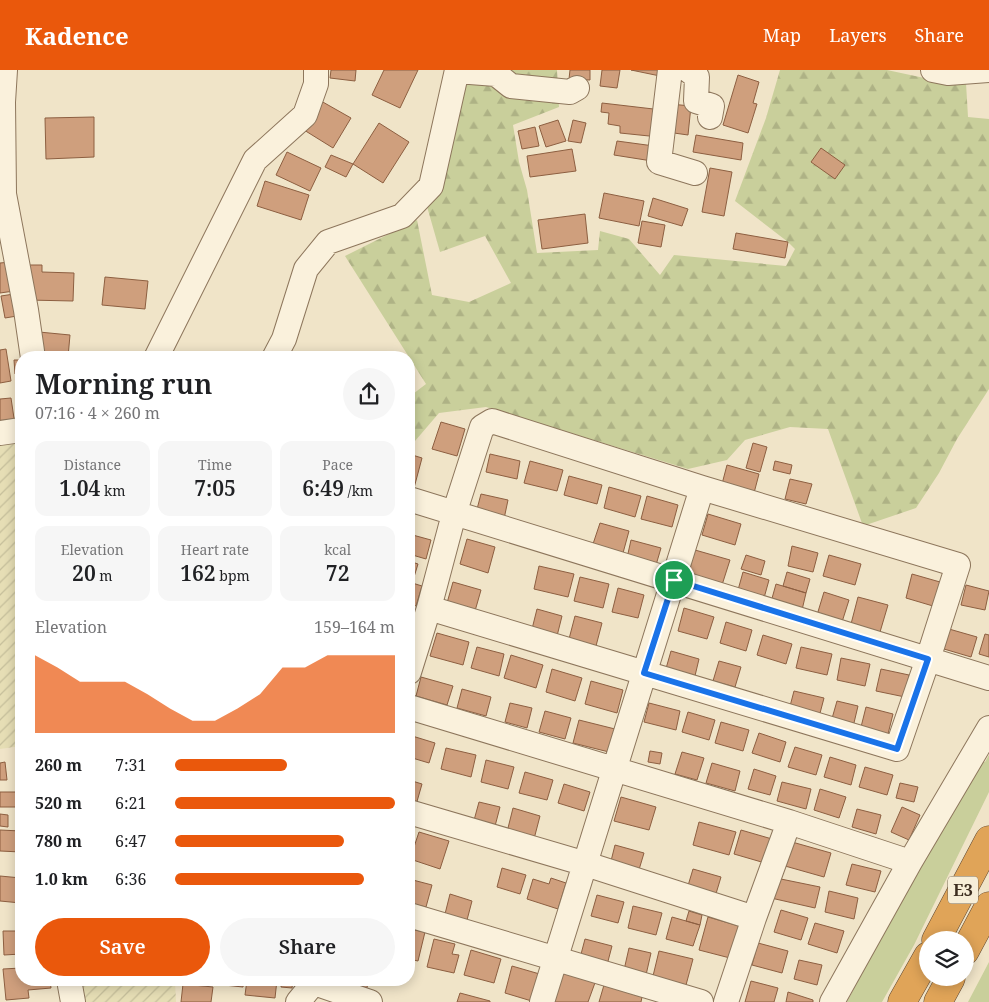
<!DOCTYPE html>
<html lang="en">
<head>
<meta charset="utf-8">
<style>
	:root { --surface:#fff; --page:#f6f6f6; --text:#202124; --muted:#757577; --accent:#ea580c }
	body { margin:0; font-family:"Noto Serif",serif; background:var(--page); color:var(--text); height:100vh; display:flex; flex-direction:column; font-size:19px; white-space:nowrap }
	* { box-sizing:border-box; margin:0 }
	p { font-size:16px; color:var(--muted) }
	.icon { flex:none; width:28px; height:28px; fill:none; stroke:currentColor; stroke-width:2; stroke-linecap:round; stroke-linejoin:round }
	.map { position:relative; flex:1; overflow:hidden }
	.sheet { position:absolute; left:15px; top:281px; width:400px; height:635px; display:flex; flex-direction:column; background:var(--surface); border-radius:20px; box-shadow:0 2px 12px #0003 }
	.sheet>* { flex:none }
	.buttons { position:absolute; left:919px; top:861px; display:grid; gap:10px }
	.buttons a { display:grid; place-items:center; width:55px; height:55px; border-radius:50%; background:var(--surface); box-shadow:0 2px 12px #0003; font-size:25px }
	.pin { position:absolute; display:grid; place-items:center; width:42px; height:42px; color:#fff; margin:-21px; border:2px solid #fff; border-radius:50%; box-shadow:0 1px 5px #0007 }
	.round { display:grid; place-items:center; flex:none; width:52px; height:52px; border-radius:26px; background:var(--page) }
	.headline { display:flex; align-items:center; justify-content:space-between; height:85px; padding:0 20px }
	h1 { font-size:28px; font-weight:600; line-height:38px }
	.metrics { display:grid; grid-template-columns:repeat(3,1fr); gap:8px; height:85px; padding:5px 20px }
	.metrics div { display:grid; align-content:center; border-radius:12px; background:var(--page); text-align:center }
	.metrics b { font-size:21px; font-weight:600 }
	.metrics small { font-size:14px; font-weight:400 }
	.metrics p { font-size:14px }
	.chart { height:140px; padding:10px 20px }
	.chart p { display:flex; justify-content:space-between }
	.chart svg { width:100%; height:90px; margin-top:5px; fill:var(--accent); opacity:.7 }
	.button { display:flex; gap:10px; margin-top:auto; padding:10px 20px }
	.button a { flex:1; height:58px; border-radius:30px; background:var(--accent); color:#fff; font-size:20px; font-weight:600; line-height:58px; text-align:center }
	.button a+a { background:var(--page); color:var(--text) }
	ul { padding:0 20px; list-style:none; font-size:16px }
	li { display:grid; grid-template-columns:80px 60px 1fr; align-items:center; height:38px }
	li i { height:12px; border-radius:6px; background:var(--accent) }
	header { display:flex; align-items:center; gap:30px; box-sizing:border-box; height:70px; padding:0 25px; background:var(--accent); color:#fff }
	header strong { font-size:24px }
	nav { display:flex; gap:28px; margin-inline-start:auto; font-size:18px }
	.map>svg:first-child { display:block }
	.farmland { fill:url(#farmland-furrows) }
	.grass { fill:#c9cf9b }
	.forest { fill:url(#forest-firs) }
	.building { fill:#cf9f7d; stroke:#8d5f41 }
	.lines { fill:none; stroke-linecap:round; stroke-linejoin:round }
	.minor-casing { stroke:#8d765c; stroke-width:26 }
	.highway-casing { stroke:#5b4430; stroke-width:29 }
	.minor { stroke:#faf1dc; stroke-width:24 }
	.highway { stroke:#e0a458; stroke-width:28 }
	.route-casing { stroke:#fff; stroke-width:10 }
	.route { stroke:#1a73e8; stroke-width:6 }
	.labels { text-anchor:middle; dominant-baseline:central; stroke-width:4; stroke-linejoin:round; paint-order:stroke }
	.shield { fill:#f7eed8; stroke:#756857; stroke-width:1 }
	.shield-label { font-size:16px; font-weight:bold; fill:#3d2e20 }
</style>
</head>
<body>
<header>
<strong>Kadence</strong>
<nav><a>Map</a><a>Layers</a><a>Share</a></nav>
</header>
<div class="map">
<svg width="989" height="932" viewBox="0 0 989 932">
	<defs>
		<pattern id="farmland-furrows" width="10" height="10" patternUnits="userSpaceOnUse" patternTransform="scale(1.25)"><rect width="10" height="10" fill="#e6deb5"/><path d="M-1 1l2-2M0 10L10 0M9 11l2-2" fill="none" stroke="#c6bf9b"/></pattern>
		<pattern id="forest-firs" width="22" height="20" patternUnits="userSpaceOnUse" patternTransform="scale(1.25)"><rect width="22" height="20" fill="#c9cf9b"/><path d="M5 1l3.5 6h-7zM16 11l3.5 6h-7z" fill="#aeb285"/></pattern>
	</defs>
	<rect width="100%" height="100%" fill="#f0e4c8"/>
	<path class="farmland" d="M21 370V676L0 679V372Z
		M75 910H175L176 932H79Z"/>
	<path class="grass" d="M989 685V722L914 875 882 932H847L913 805 980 692H985Z
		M989 892V932H968Z"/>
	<path class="forest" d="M464 0H557L559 37 513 55 519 92 527 120 537 183 598 180 600 161 629 169 660 205 674 185 786 196 795 179 788 172 735 131 766 48 780 0H887L943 12 966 13 968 47 989 49V319L957 369 939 403 916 438 863 456 828 359 790 357 745 370 727 390 688 399 486 337 439 343 415 371 409 372V327L426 314 345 186 417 150 432 225 469 232 511 213 485 166 440 182 426 133Z"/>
	<path class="building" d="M331 0H356L355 11 330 8Z
		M384 0H418L400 38 372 25Z
		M570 0H590V10L569 9Z
		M602 0H620L617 18 600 16Z
		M631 0H662L660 6Z
		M738 5 759 12 753 33 757 34 748 63 723 55Z
		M321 31 351 48 333 78 304 60Z
		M602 33 662 40 659 67 620 63V56L608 54 609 43 601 42Z
		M670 34 691 36 688 65 667 62Z
		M94 47V87L46 89 45 48Z
		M558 50 566 71 546 77 539 56Z
		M573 50 586 53 581 73 568 71Z
		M379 53 409 72 383 113 353 94Z
		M535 57 539 76 522 79 518 61Z
		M696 65 743 73 741 90 693 82Z
		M617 71 654 76 652 91 614 85Z
		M821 78 845 95 835 109 811 92Z
		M572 79 576 101 530 107 527 86Z
		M287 82 321 98 310 121 276 105Z
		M331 85 353 94 346 107 325 97Z
		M710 98 732 102 724 146 702 142Z
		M265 111 309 125 301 150 257 136Z
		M604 123 644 131 639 156 599 148Z
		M653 128 688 139 682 156 648 146Z
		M585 144 588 173 542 179 538 150Z
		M642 151 665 155 661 177 638 173Z
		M736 163 788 172 785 188 733 179Z
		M11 192 14 221 0 223V193Z
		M29 195H42V202L74 203 73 231 28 230Z
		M105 207 148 211 145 239 102 235Z
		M14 224 17 246 5 248 1 226Z
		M39 262 70 265 68 287 37 283Z
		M6 279 11 311 0 313V280Z
		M14 290H21V303L15 304Z
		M11 328 15 355 0 357V329Z
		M441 352 465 359 457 386 432 379Z
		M753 373 767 377 760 402 746 398Z
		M409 384 422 388 414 418 409 416Z
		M490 384 520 391 517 409 486 402Z
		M530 391 563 400 557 421 524 413Z
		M775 391 792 395 790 404 773 400Z
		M727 395 759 404 754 423 722 414Z
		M569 406 602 415 597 434 564 425Z
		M790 409 812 414 806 434 785 429Z
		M609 417 641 426 635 447 604 438Z
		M481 424 508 430 504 449 476 443Z
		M647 426 678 435 672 457 641 449Z
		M708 444 741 454 735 475 702 465Z
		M600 453 629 461 623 483 593 474Z
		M409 464 431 470 426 489 409 484Z
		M467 469 495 477 488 503 460 494Z
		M631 470 661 478 656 495 627 488Z
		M792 476 818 483 813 502 788 496Z
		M695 480 730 490 722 515 687 504Z
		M746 485 765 491 761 505 741 499Z
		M829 485 861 494 855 515 823 506Z
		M409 491 418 494 414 507 409 505Z
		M539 496 574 504 568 527 534 519Z
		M743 502 769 510 764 528 738 520Z
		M787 502 810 509 806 523 783 516Z
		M912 504 940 512 933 536 906 528Z
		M580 507 609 514 603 538 574 531Z
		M409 512 422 516 416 536 409 533Z
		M453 512 481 520 475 541 447 533Z
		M776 514 806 523 802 540 771 532Z
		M966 515 989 521 985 540 961 535Z
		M618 518 644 525 638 548 612 542Z
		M824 522 849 530 842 552 817 545Z
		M858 527 888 535 880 562 851 554Z
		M684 538 714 547 707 569 678 561Z
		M537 539 562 546 557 566 532 559Z
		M575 546 602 553 596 576 569 569Z
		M726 552 752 560 746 581 720 573Z
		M949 559 977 567 971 587 944 579Z
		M437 563 469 572 463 595 430 586Z
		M985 564 989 565V587L979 584Z
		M763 565 792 574 786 594 757 585Z
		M477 577 504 584 499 606 471 598Z
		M801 577 832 584 827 605 796 598Z
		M671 581 699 589 694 610 665 602Z
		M511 585 543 595 536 618 504 608Z
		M841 588 870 594 865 616 837 610Z
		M719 591 741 597 735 617 713 611Z
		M552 599 582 608 575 631 546 622Z
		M881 599 909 605 905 627 876 621Z
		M421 607 453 616 447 635 416 626Z
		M591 611 623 620 617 643 585 634Z
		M462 619 491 627 486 646 457 638Z
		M794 621 824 628 819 647 789 640Z
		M837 631 858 636 853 657 831 652Z
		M510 633 532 638 527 658 505 652Z
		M649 633 680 641 676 660 644 652Z
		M866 637 893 644 888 664 861 657Z
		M545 641 571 648 565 669 539 662Z
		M688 642 715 650 709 670 682 662Z
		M579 650 615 659 609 682 573 673Z
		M721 652 749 660 743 681 715 673Z
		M759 663 786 672 780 692 752 683Z
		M409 665 435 673 429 693 409 687Z
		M795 677 822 685 816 705 788 697Z
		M446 678 476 685 471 707 441 699Z
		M650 681 662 683 660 694 648 692Z
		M682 682 704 688 697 710 675 704Z
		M830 687 856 695 851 715 824 707Z
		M486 690 514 697 508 719 481 712Z
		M5 692 7 710H0V693Z
		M712 693 740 701 735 721 706 713Z
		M865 697 893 705 887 725 859 717Z
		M754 699 776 706 770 725 748 719Z
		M525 702 553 710 547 730 519 723Z
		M409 710 422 714 416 735 409 733Z
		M782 712 811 719 806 739 777 731Z
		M900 713 918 717 914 732 896 728Z
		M564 714 590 722 584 741 558 733Z
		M820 719 846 727 839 748 814 740Z
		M0 722H16V737H0Z
		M621 727 656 737 649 760 614 751Z
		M479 732 500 737 494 760 473 754Z
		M902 737 920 745 909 770 891 762Z
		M513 738 540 746 534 769 507 762Z
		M857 739 881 745 876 764 852 757Z
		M0 744 8 745V757L0 756Z
		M699 752 736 762 729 785 693 775Z
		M0 760 21 761V782L0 781Z
		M741 760 772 769 765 793 734 784Z
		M419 762 449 771 440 799 410 789Z
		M792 772 831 783 824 807 785 796Z
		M615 775 644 783 638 803 610 795Z
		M852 794 881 801 875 822 846 815Z
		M502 798 526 805 520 824 497 817Z
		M693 799 721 807 715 827 687 819Z
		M0 806 21 808V833L0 831Z
		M551 808 566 813 558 839 527 829 533 809 549 814Z
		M776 808 820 817 815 838 771 828Z
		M409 809 432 815 426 837 409 833Z
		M829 821 858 828 854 849 825 842Z
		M450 824 472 831 467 850 445 844Z
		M597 825 624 832 618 853 591 846Z
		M633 836 662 843 656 865 628 858Z
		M781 840 808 848 801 870 774 862Z
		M689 841 702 845 700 855 686 851Z
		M672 847 700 855 693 876 666 869Z
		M708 847 739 856 730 888 699 880Z
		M815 853 844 861 837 883 808 874Z
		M409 859 425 862 418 891 409 889Z
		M3 861H21V884L4 885Z
		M434 869 455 874 452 884 459 885 454 903 427 897Z
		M585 869 612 876 607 895 580 888Z
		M758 873 788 881 782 903 752 895Z
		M629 878 651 883 646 905 624 900Z
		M471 880 501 889 494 913 464 905Z
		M659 881 693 889 686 915 653 906Z
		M799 890 822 895 817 915 794 909Z
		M512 896 543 905 535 932 505 923Z
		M21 898V910H50L51 918 28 920 29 928 6 930 3 899Z
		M564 900 596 910 588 932H553Z
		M225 910H244L243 917 224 915Z
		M247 910H277L275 928 245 925Z
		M282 910H293L292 918 281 917Z
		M334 910H369L366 921Z
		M751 911 778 918 774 932H745Z
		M183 914 213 917 211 932H181Z
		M604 915 642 927 641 932H599Z
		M788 922 813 930V932H786Z
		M460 923 490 931V932H457Z"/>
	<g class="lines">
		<g class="minor-casing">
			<path id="minor" d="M5 0 3 32 4 124 26 240 33 288
				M670 0 659 92 695 103
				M688 0 697 7 696 31 712 36 710 47
				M933 0 948 3 989 0
				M457 1 496 4 511 16 570 22 577 18
				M156 288 255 90 305 45 316 14V0
				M274 288 284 269 306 199 328 172 402 146 431 116 457 0
				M0 363 21 360
				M409 429 989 608
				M409 602 429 538 454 444 482 357 492 351 702 418 958 495 928 589 897 679 429 538
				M409 637 789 752 910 792
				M409 742 586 794 754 848
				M409 845 701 932
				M69 910 73 932
				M314 913 370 932
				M298 932 316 910
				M542 932 702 418
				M726 932 754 848 789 752
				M832 932 910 792 989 658"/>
		</g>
		<g class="highway-casing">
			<path id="highway" d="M936 870 989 770
				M965 881 989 836
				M902 932 928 886
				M938 932 951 908"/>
		</g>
		<use href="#minor" class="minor"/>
		<use href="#highway" class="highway"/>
	</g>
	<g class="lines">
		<g class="route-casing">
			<path id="route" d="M674 510 928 589 897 679 644 603Z"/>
		</g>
		<use href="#route" class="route"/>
	</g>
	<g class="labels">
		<rect class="shield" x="948" y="806.5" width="30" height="27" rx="4"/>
		<g class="shield-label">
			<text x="963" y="820">E3</text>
		</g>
	</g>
</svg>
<div class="buttons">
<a><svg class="icon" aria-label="layers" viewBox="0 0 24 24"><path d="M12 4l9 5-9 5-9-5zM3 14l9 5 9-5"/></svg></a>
</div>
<div class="pin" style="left:674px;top:510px;background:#1e9e55"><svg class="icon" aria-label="arrive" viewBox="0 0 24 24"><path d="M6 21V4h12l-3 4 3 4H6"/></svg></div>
<section class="sheet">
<div class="headline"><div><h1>Morning run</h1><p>07:16 · 4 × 260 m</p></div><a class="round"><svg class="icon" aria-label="share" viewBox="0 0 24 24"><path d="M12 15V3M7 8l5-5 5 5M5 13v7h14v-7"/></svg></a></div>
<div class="metrics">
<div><p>Distance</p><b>1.04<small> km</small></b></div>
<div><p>Time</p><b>7:05</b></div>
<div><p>Pace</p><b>6:49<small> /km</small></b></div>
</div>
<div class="metrics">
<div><p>Elevation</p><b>20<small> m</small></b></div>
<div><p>Heart rate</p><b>162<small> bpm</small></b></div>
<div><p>kcal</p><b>72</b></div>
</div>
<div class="chart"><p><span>Elevation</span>159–164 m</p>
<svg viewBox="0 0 160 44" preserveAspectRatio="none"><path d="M0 44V6L10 12L20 19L30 19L40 19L50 25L60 32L70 38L80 38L90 32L100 25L110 12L120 12L130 6L140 6L150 6L160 6V44z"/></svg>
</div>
<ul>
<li><b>260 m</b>7:31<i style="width:51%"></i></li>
<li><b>520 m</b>6:21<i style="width:100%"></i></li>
<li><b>780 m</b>6:47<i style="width:77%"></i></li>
<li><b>1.0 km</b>6:36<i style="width:86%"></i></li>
</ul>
<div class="button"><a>Save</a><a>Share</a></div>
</section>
</div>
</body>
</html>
